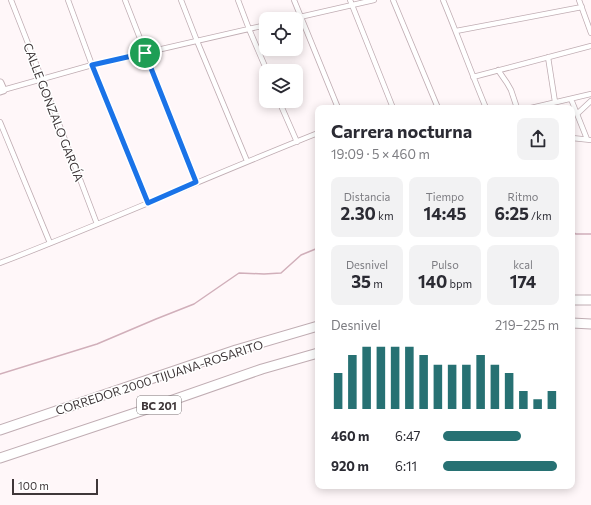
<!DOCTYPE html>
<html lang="es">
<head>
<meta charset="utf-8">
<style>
	:root { --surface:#fff; --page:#f2f2f3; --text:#2b2b33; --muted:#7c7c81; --accent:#277173 }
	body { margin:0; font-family:Commissioner,sans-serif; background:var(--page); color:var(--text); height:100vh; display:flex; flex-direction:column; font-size:15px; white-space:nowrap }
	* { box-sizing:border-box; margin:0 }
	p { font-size:13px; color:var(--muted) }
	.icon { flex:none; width:22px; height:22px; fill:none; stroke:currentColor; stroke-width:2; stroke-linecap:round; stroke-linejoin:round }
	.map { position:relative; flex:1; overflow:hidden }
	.drawer { position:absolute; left:315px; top:105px; width:260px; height:384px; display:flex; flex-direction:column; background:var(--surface); border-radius:8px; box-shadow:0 2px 10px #0003 }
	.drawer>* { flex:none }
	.tools { position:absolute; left:259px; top:12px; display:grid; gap:8px }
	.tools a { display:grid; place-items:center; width:44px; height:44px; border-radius:8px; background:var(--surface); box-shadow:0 2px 10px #0003; font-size:20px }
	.scale { position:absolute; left:12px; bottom:10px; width:86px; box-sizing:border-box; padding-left:4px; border:2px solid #3f3739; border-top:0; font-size:11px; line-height:14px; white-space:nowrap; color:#3f3739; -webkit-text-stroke:3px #fff; paint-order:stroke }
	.pin { position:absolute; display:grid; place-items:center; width:34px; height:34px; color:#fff; margin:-17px; border:2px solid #fff; border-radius:50%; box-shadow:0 1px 4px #0007 }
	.round { display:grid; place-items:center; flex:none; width:42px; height:42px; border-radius:8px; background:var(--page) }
	.headline { display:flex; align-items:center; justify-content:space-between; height:68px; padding:0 16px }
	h1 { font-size:18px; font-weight:700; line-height:30px }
	.figures { display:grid; grid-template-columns:repeat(3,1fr); gap:6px; height:68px; padding:4px 16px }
	.figures div { display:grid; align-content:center; border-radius:8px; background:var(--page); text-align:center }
	.figures b { font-size:17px; font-weight:700 }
	.figures small { font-size:11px; font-weight:400 }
	.figures p { font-size:11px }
	.chart { height:112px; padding:8px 16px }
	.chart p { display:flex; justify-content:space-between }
	.chart svg { width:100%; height:72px; margin-top:4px; stroke:var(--accent); stroke-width:6 }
	ul { padding:0 16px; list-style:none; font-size:13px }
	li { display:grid; grid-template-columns:64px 48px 1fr; align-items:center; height:30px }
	li i { height:10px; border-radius:5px; background:var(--accent) }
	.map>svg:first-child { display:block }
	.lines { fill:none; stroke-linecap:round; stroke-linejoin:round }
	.stream { stroke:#d1afba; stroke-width:1.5 }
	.street-casing { stroke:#c0adb3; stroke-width:6 }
	.secondary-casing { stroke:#c0adb3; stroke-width:9 }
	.highway-casing { stroke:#c0adb3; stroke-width:11 }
	.street { stroke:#fff; stroke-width:4.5 }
	.secondary { stroke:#fff; stroke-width:7 }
	.highway { stroke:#fff; stroke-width:9 }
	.route-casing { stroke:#fff; stroke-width:8 }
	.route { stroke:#1a73e8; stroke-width:5 }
	.labels { text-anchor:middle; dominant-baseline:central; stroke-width:3; stroke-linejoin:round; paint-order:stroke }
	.shield { fill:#fff; stroke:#797374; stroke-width:1 }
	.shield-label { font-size:11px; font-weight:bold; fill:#3f3739 }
	.street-label { font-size:12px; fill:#3f3739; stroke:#fff }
</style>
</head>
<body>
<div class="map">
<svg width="591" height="505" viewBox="0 0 591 505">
	<rect width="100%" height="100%" fill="#fff7f9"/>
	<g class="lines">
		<path class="stream" d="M572 232 576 234H591
			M0 374 97 344 156 319 194 304 239 273 264 274 281 273 301 255 318 248"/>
		<g class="street-casing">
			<path id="street" d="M11 0 42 79 97 224
				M68 0 92 65 148 203
				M125 0 196 182
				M181 0 197 41 247 161
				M238 0 249 29 267 71
				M294 0 338 108
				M350 0 393 108
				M393 0 438 108
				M443 0C458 36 471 72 486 108
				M579 0 591 33
				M291 19 374 0
				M456 31 582 7
				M548 57 555 102
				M498 70 507 83 511 90 517 108
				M473 77 591 46
				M3 90 92 65 266 25
				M571 99 587 139
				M279 101 297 142
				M531 108 591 94
				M577 114 591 101
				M0 122 50 243
				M572 138 591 140
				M0 263C107 222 212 175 318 133"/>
		</g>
		<g class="secondary-casing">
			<path id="secondary" d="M0 83 3 90 0 91"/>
		</g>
		<g class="highway-casing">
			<path id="highway" d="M572 300H591
				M572 323 591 324
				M0 430 236 350 318 326
				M0 458 147 409 262 369 318 353"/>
		</g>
		<use href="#street" class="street"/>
		<use href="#secondary" class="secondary"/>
		<use href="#highway" class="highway"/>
	</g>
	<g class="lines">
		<g class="route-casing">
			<path id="route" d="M145 53 196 182 148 203 92 65Z"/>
		</g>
		<use href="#route" class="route"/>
	</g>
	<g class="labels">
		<rect class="shield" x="137" y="396" width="44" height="18" rx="3"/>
		<g class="shield-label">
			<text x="159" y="405">BC 201</text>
		</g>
		<g class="street-label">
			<text transform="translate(54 112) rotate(69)">CALLE GONZALO GARCÍA</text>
			<text transform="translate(159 377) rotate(-18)">CORREDOR 2000 TIJUANA-ROSARITO</text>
		</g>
	</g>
</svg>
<div class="tools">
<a><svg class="icon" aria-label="locate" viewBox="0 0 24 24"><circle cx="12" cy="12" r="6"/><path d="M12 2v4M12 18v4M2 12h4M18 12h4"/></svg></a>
<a><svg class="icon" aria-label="layers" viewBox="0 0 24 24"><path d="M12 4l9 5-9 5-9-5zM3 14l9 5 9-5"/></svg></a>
</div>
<div class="scale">100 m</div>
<div class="pin" style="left:145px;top:53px;background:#1e9e55"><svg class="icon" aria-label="arrive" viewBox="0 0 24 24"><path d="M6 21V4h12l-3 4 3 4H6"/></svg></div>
<section class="drawer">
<div class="headline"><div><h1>Carrera nocturna</h1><p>19:09 · 5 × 460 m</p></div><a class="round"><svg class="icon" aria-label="share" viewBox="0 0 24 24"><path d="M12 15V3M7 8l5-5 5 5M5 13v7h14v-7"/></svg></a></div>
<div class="figures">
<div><p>Distancia</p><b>2.30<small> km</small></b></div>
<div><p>Tiempo</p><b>14:45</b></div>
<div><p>Ritmo</p><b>6:25<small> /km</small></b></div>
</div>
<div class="figures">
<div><p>Desnivel</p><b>35<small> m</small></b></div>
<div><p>Pulso</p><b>140<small> bpm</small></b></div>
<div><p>kcal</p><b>174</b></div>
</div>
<div class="chart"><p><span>Desnivel</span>219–225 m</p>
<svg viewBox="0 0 160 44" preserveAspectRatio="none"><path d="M5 44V22M15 44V11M25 44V6M35 44V6M45 44V6M55 44V6M65 44V11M75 44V17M85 44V17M95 44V17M105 44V11M115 44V17M125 44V22M135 44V33M145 44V38M155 44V33"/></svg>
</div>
<ul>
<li><b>460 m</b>6:47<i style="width:67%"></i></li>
<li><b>920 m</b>6:11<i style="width:98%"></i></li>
</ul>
</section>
</div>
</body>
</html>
